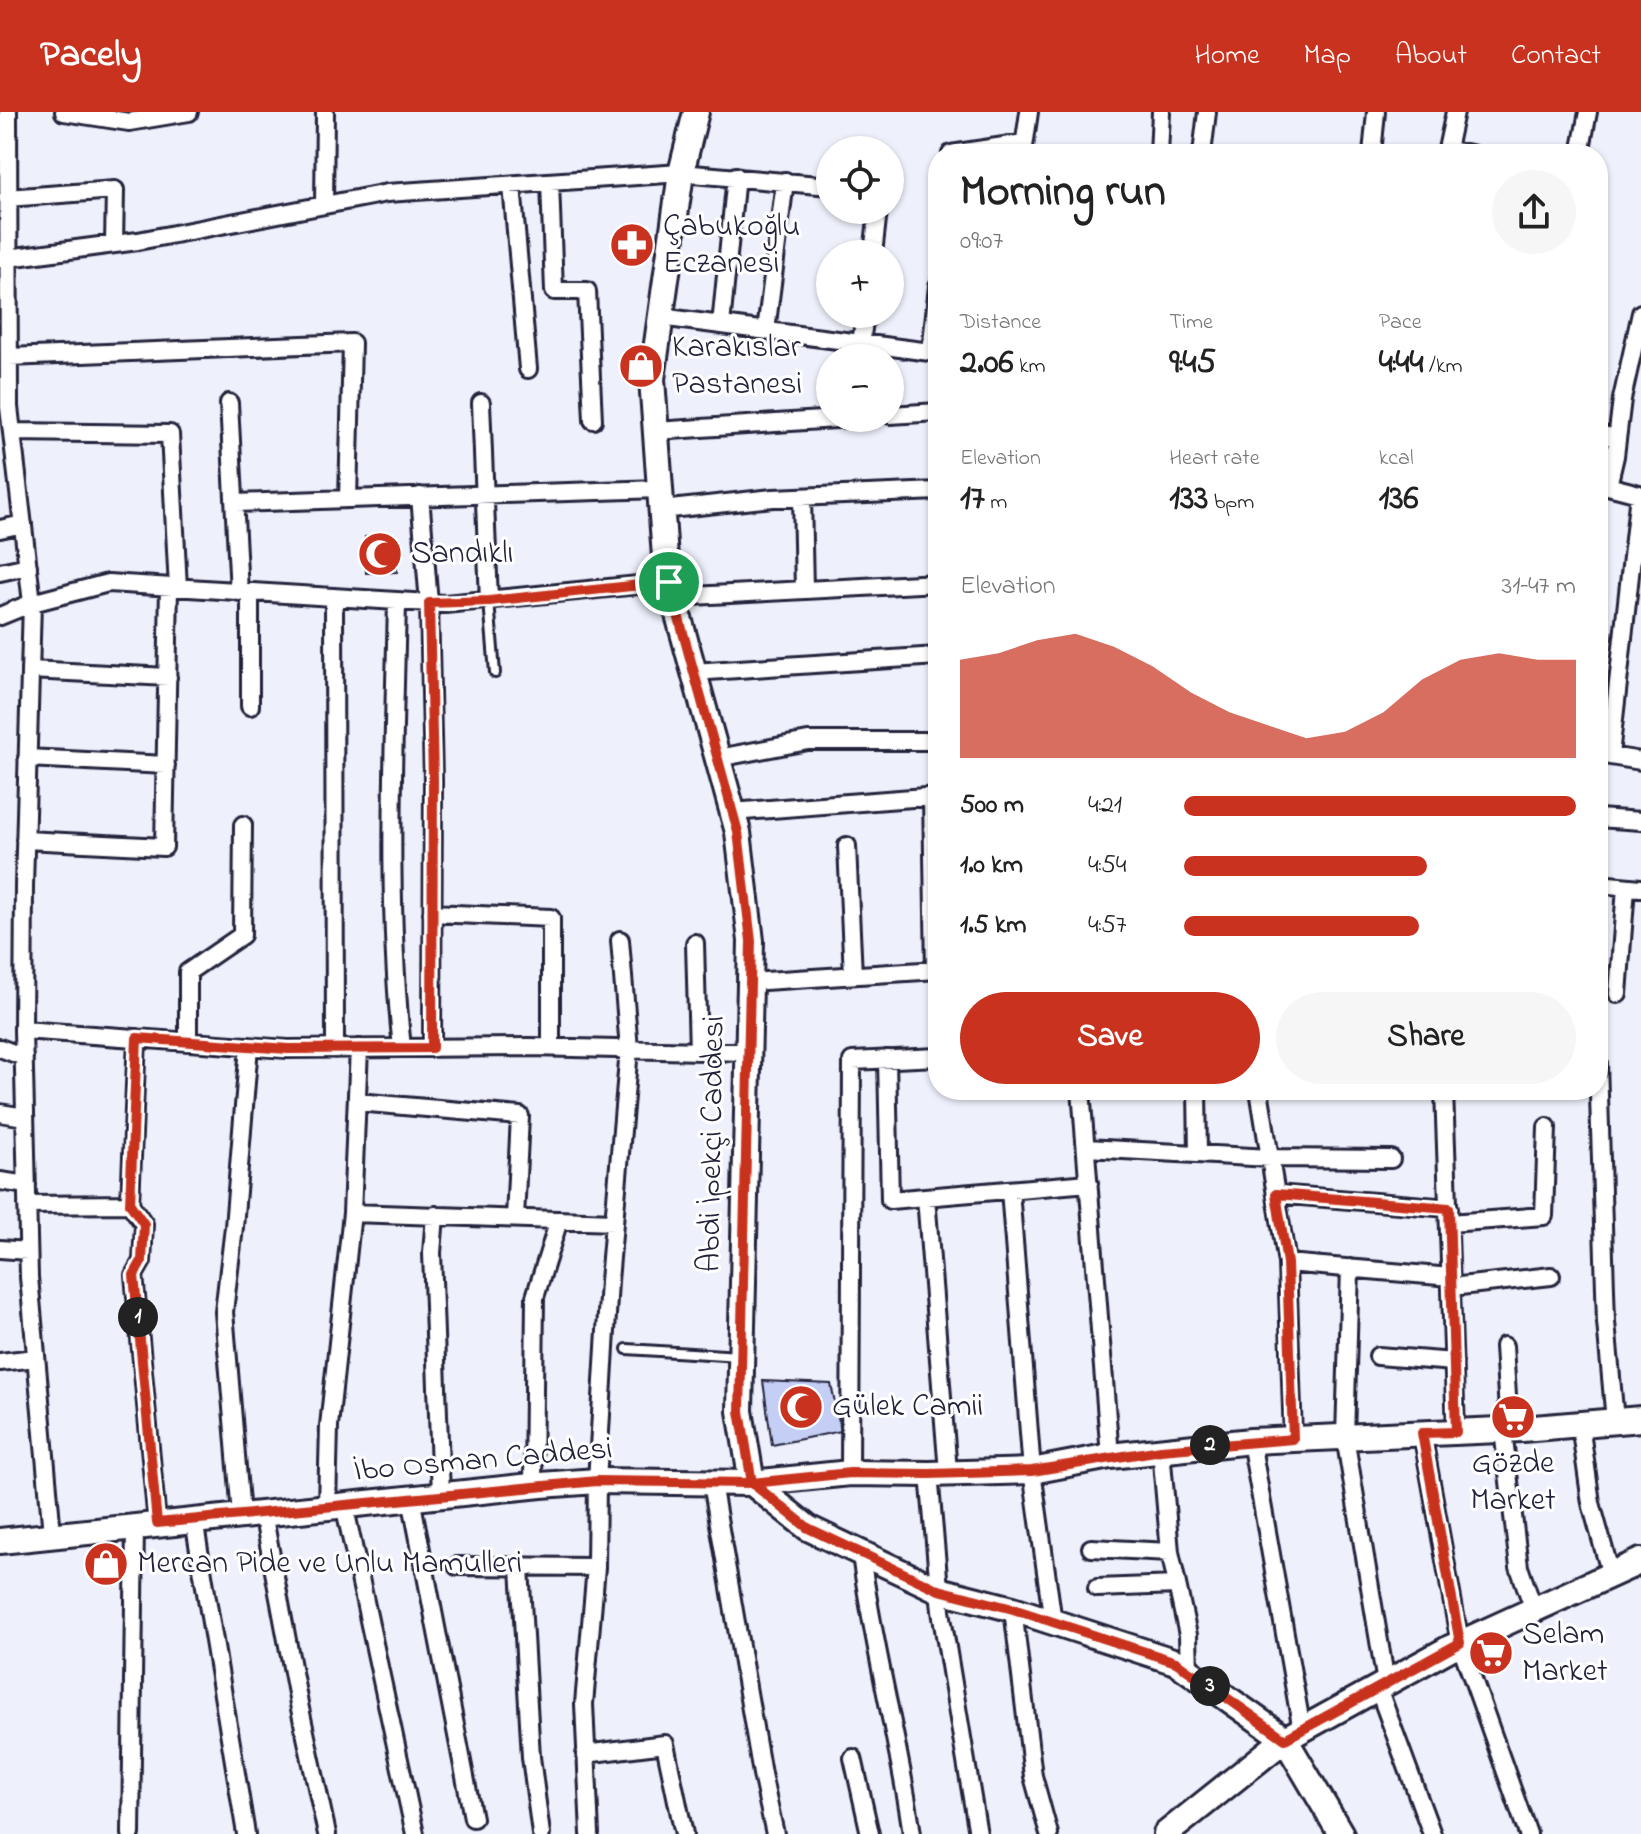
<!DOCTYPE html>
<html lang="en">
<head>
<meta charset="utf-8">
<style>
	:root { --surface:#fff; --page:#f6f6f6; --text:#222; --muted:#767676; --accent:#c8321e }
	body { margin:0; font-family:"Indie Flower",sans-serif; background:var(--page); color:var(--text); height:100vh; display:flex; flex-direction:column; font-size:30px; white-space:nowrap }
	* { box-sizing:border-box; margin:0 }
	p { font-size:26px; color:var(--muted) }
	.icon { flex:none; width:44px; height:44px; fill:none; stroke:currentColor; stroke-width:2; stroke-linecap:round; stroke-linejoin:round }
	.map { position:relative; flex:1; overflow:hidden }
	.sheet { position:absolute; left:928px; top:32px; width:680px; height:956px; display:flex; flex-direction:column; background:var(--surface); border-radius:32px; box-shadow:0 2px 6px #0004 }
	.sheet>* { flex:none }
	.controls { position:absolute; left:816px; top:24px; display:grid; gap:16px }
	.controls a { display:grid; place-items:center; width:88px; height:88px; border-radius:50%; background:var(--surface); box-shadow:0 2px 6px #0004; font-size:40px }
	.pin { position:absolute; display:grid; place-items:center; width:68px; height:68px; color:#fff; margin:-34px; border:4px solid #fff; border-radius:50%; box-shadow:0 2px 8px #0007 }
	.km { position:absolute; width:40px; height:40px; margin:-20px; border-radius:50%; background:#222; color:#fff; font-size:22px; line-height:40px; text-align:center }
	.round { display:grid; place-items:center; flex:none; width:84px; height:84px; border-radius:42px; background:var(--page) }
	.overview { display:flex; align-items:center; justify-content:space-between; height:136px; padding:0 32px }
	h1 { font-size:44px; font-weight:700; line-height:60px }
	.figures { display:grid; grid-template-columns:repeat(3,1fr); gap:12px; height:136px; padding:8px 32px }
	.figures div { display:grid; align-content:center }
	.figures b { font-size:34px; font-weight:700 }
	.figures small { font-size:22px; font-weight:400 }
	.figures p { font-size:22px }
	.chart { height:224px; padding:16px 32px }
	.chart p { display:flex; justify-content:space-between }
	.chart svg { width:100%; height:144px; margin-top:8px; fill:var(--accent); opacity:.7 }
	.button { display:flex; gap:16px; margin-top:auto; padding:16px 32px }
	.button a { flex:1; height:92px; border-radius:48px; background:var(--accent); color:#fff; font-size:32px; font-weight:700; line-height:92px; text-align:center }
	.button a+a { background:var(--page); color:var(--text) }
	ul { padding:0 32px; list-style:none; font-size:26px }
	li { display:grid; grid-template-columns:128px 96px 1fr; align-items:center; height:60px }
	li i { height:20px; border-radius:10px; background:var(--accent) }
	header { display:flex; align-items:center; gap:48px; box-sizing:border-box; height:112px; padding:0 40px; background:var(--accent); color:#fff }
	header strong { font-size:38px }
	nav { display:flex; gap:44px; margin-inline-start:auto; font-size:28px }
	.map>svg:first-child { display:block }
	.building { fill:#c5cff6; stroke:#22223b; stroke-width:2 }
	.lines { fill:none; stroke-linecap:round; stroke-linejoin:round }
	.lane-casing { stroke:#22223b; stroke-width:14 }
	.street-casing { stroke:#22223b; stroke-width:22 }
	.secondary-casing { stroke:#22223b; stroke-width:30 }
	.lane { stroke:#fff; stroke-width:8 }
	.street { stroke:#fff; stroke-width:16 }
	.secondary { stroke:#fff; stroke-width:24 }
	.route-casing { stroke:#fff; stroke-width:16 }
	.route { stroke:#c8321e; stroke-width:10 }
	.labels { text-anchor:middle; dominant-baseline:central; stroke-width:6; stroke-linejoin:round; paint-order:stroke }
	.poi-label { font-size:32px; fill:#22223b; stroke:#fff; text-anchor:start }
	.street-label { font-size:32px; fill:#22223b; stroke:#fff }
</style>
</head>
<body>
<header>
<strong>Pacely</strong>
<nav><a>Home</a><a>Map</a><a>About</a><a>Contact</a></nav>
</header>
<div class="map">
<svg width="1641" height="1722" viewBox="0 0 1641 1722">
	<rect width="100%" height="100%" fill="#eef1fc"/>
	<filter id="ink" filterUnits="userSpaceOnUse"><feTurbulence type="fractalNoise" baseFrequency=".0125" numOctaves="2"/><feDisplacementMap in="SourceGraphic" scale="16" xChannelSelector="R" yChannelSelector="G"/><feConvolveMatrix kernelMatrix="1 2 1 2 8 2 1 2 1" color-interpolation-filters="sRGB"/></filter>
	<g filter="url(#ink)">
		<path class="building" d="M395 424 397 460 366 461 365 425Z
			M763 1269 831 1272 841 1319 772 1333Z"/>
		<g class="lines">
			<g class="lane-casing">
				<path id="lane" d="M489 489 495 561
					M627 1237 740 1244"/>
			</g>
			<g class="street-casing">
				<path id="street" d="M8 0 9 295 32 491 24 774 23 918 288 937 530 935 747 940
					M64 0 129 10 189 0
					M1447 38 1471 42
					M951 42 1024 31
					M1023 42 1029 0
					M1159 42 1161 0
					M1202 42 1207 0
					M1372 42 1376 0
					M1446 42 1455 0
					M1580 42 1588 0
					M550 70 554 179H587L593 308
					M512 73 528 257
					M7 86 115 78 114 132
					M324 93 325 0
					M873 142 878 98
					M0 147 138 129 387 81 681 61 830 74
					M660 205 938 241
					M721 213 736 64
					M766 219 785 69
					M861 231 865 202
					M931 240 938 174
					M9 245 352 231 348 387 660 377
					M229 291 239 480
					M481 291 489 489
					M890 303 938 300
					M656 319 851 306
					M12 320 170 322 178 476
					M1598 322 1617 326
					M1598 343 1615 344
					M1598 374H1608L1639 382 1610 643
					M1608 374 1615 344 1622 287 1641 201
					M420 384 429 491 433 668 432 936
					M802 385 804 478
					M235 391 348 387
					M661 398 773 386 938 379
					M0 417 23 412
					M0 460 28 454
					M334 485 335 937
					M673 485 938 471
					M397 489C394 638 386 788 402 936
					M0 504 32 491 108 471 445 492 669 470
					M30 558 168 565
					M693 560 938 544
					M250 594V480
					M1598 642 1641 649
					M27 646 166 653
					M718 646 808 629H938
					M932 684 935 858
					M732 700 938 684
					M1598 706 1641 709
					M25 728 164 735 169 475
					M847 734 853 863
					M1598 772 1641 776
					M432 801 551 806V935
					M695 831 698 939
					M749 870 938 858
					M1618 882 1626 775
					M23 918 29 1165 52 1422
					M188 930V860L242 823 243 713
					M0 936 24 945
					M887 947 890 1088 1089 1071
					M1598 951 1606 1210 1615 1309
					M1081 978 1110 1344
					M1197 978 1198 1042
					M1259 978 1287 1151 1293 1327
					M1444 978 1456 1320
					M357 990 520 1004 515 1106
					M0 1001 25 1005
					M1086 1036 1270 1046 1391 1047
					M0 1069 27 1073
					M1010 1078 1032 1359 1053 1510
					M1276 1082 1449 1096
					M926 1085 948 1360
					M130 1092 144 1112 142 1149 134 1163 157 1411
					M27 1093 130 1092 137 926
					M352 1101 614 1110
					M435 1103 432 1141 441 1383
					M1449 1111 1544 1104 1547 1015
					M0 1137 28 1139
					M1287 1151 1451 1165
					M1350 1156 1345 1325 1386 1571
					M1451 1175 1551 1164
					M1504 1234 1509 1317
					M1378 1244 1454 1250
					M0 1250 36 1246
					M1580 1312 1591 1391 1611 1463
					M1503 1318 1519 1455 1534 1498
					M1422 1321 1460 1531 1528 1722
					M1251 1329 1302 1618
					M1161 1338 1170 1440 1188 1523 1189 1559
					M850 1361 852 949 938 945
					M929 1362 941 1499 978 1722
					M712 1371 762 1662 775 1722
					M533 1373 535 1185 559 1108
					M411 1386 473 1706
					M344 1392 415 1722
					M327 1394 329 1314 352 1101 359 936
					M263 1401 299 1592 327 1722
					M241 1403 224 1200 234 1115 249 934
					M194 1408 246 1722
					M1091 1436 1170 1440
					M861 1442C873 1536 899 1628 912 1722
					M457 1454 596 1455
					M520 1455 531 1645 541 1722
					M1097 1476 1177 1473
					M1013 1497 1033 1664 1049 1722
					M1378 1576 1432 1722
					M585 1642 665 1632 684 1722
					M853 1646 870 1722
					M131 1722 135 1413
					M590 1722 584 1592 596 1455 597 1369 609 1169 629 937 620 828"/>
			</g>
			<g class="secondary-casing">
				<path id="secondary" d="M696 0 681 61 652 267 666 459 738 720 751 829 740 1299 752 1371 808 1416 939 1478 1013 1497 1176 1550 1285 1627 1341 1722
					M0 1429 541 1373 597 1369 752 1371 850 1361 929 1362 1032 1359 1110 1344 1251 1329 1522 1317 1641 1307
					M1166 1722 1285 1627 1450 1536 1641 1449"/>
			</g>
			<use href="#lane" class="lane"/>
			<use href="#street" class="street"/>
			<use href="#secondary" class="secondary"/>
		</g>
	</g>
	<g class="lines" filter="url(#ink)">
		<g class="route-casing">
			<path id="route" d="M669 470 489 489 429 491 433 668 432 936 288 937 137 926 130 1092 144 1112 142 1149 134 1163 157 1411 597 1369 752 1371 850 1361 929 1362 1032 1359 1161 1338 1293 1327 1287 1151 1276 1082 1449 1096 1456 1320 1422 1321 1460 1531 1285 1627 1176 1550 1013 1497 939 1478 808 1416 752 1371 740 1299 751 829 738 720 669 470"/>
		</g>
		<use href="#route" class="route"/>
	</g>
	<defs>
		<g id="pharmacy-disc" transform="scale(2.3)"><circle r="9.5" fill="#c8321e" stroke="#fff"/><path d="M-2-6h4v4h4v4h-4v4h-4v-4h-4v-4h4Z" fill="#fff"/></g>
		<g id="shop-disc" transform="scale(2.3)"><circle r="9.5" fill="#c8321e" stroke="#fff"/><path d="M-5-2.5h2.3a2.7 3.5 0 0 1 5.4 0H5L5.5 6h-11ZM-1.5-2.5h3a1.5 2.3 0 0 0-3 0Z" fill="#fff"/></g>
		<g id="mosque-disc" transform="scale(2.3)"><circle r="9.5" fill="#c8321e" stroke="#fff"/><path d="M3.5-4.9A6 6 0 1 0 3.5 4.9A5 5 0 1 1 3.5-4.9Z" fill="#fff"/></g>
		<g id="supermarket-disc" transform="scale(2.3)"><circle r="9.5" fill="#c8321e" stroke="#fff"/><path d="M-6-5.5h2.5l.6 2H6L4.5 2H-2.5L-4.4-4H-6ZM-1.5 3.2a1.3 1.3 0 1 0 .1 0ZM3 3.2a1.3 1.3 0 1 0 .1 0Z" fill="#fff"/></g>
	</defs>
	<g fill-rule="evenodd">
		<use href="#pharmacy-disc" x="632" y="133"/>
		<use href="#shop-disc" x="641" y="254"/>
		<use href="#mosque-disc" x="380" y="442"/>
		<use href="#mosque-disc" x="801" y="1295"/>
		<use href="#supermarket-disc" x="1513" y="1305"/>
		<use href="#shop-disc" x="106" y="1452"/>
		<use href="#supermarket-disc" x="1491" y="1541"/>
	</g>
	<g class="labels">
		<g class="poi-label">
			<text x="663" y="115">Çabukoğlu<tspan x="663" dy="37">Eczanesi</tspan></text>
			<text x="672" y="236">Karakıslar<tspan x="672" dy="37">Pastanesi</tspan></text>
			<text x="411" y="442">Sandıklı</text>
			<text x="832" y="1295">Gülek Camii</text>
			<text x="1513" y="1352" text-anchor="middle">Gözde<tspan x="1513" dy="37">Market</tspan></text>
			<text x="137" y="1452">Mercan Pide ve Unlu Mamulleri</text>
			<text x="1522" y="1523">Selam<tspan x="1522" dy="37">Market</tspan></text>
		</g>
		<g class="street-label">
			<text transform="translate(713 1032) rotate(-89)">Abdi İpekçi Caddesi</text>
			<text transform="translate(483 1349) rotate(-5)">İbo Osman Caddesi</text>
		</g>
	</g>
</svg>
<div class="controls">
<a><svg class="icon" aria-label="locate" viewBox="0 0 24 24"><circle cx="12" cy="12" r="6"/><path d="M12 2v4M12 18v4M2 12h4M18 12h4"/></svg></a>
<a>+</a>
<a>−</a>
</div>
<div class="pin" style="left:669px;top:470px;background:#1e9e55"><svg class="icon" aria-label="arrive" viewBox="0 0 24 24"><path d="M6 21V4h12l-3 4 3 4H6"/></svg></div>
<b class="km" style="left:138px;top:1205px">1</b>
<b class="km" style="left:1210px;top:1333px">2</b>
<b class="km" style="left:1210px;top:1574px">3</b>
<section class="sheet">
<div class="overview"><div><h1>Morning run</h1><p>09:07</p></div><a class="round"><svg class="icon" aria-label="share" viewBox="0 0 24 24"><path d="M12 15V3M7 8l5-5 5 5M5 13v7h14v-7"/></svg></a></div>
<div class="figures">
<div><p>Distance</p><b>2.06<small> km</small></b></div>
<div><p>Time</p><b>9:45</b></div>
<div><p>Pace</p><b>4:44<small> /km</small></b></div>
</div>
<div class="figures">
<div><p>Elevation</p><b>17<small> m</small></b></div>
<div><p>Heart rate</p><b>133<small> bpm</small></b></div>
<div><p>kcal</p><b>136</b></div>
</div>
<div class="chart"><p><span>Elevation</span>31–47 m</p>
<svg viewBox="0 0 160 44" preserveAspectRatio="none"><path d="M0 44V14L10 12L20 8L30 6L40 10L50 16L60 24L70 30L80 34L90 38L100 36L110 30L120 20L130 14L140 12L150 14L160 14V44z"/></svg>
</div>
<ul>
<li><b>500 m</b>4:21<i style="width:100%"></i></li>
<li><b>1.0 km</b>4:54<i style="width:62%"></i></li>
<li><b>1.5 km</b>4:57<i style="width:60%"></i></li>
</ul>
<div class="button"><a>Save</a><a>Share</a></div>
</section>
</div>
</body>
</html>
